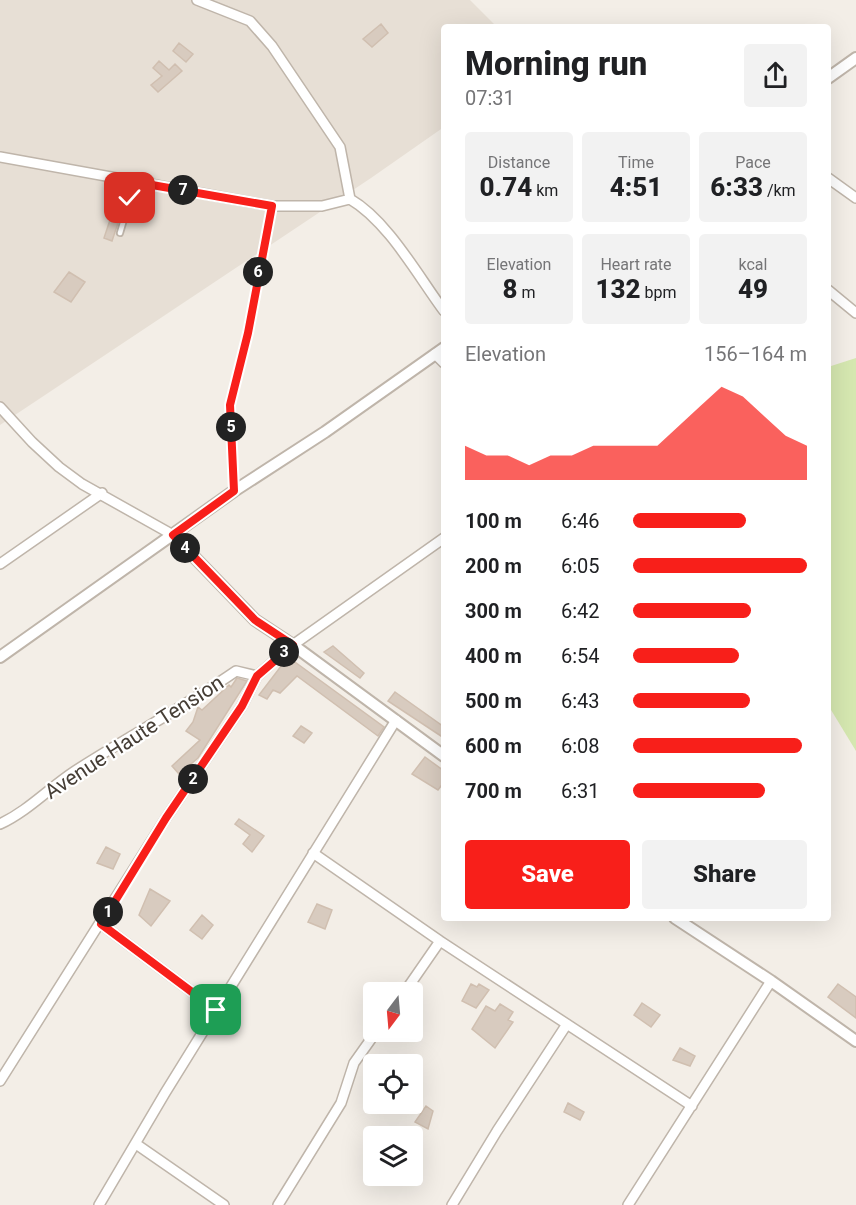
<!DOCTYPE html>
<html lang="en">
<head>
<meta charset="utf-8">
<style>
	:root { --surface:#fff; --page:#f2f2f2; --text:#202124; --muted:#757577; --accent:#f81f1a }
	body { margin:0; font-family:Roboto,sans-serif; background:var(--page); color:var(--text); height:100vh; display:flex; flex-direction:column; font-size:22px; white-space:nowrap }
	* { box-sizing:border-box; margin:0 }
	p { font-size:20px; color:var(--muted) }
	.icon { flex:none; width:33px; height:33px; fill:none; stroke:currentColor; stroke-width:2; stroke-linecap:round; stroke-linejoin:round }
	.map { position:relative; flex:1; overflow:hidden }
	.drawer { position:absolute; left:441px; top:24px; width:390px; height:897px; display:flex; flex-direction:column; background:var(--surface); border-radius:6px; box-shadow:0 6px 24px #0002 }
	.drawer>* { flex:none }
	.needle { width:39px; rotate:196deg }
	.tools { position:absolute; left:363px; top:982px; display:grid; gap:12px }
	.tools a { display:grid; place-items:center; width:60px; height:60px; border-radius:6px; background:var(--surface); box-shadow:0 6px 24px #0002; font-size:30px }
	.pin { position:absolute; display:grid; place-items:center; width:51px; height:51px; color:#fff; margin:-26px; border-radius:12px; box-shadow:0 3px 9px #0006 }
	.km { position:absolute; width:30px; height:30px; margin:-15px; border-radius:50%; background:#222; color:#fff; font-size:16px; line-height:30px; text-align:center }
	.round { display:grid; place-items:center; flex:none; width:63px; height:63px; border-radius:6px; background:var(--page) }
	.overview { display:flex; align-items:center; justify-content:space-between; height:102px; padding:0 24px }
	h1 { font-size:33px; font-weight:800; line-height:45px }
	.metrics { display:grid; grid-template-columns:repeat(3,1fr); gap:9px; height:102px; padding:6px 24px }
	.metrics div { display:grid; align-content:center; border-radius:6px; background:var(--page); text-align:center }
	.metrics b { font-size:26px; font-weight:800 }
	.metrics small { font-size:16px; font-weight:400 }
	.metrics p { font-size:16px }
	.chart { height:168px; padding:12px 24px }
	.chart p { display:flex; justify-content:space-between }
	.chart svg { width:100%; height:108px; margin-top:6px; fill:var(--accent); opacity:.7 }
	.action { display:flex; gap:12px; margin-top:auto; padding:12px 24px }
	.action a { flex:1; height:69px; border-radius:6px; background:var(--accent); color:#fff; font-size:24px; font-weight:800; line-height:69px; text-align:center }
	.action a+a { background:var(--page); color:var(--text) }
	ul { padding:0 24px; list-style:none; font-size:20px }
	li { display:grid; grid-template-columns:96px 72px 1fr; align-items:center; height:45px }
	li i { height:15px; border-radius:8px; background:var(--accent) }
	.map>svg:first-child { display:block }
	.residential { fill:#e7dfd5 }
	.green { fill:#d5e7b0 }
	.building { fill:#d8cbbf; stroke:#d0bfb0; stroke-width:1.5 }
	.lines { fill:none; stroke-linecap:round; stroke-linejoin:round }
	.service-casing { stroke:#bfb5aa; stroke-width:8 }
	.minor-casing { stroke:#bfb5aa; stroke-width:12 }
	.tertiary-casing { stroke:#bfb5aa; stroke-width:14 }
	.service { stroke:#fff; stroke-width:4.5 }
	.minor { stroke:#fff; stroke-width:9 }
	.tertiary { stroke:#fff; stroke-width:10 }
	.route-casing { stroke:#fff; stroke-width:12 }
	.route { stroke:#f81f1a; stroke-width:8 }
	.labels { text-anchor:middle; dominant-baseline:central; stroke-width:4.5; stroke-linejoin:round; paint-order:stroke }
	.street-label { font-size:21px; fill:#463e36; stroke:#fff }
</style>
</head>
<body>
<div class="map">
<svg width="856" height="1205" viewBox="0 0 856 1205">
	<rect width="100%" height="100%" fill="#f3eee7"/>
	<path class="residential" d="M0 0H470L497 27H444V127L371 178 0 425Z"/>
	<path class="green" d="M856 358V751L828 705V367Z"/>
	<path class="building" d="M381 24 388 33 372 47 363 39Z
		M179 43 193 54 186 62 173 51Z
		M159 61 169 70 175 64 182 71 158 92 151 85 162 76 153 68Z
		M110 220 118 223 112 241 104 238Z
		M69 272 85 282 71 302 54 292Z
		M333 646 364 673 360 678 324 652Z
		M288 657 384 727 378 736 297 676 280 693 273 690 267 699 259 695Z
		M237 678 247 681 198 758 179 774 172 766 200 740 186 731 193 722 198 707 202 710 229 685 231 687Z
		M395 692 444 727V738L388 701Z
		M301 726 312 733 304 743 293 736Z
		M425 757 444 771V782L438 790 412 774Z
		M239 819 264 836 252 852 243 844 250 835 235 824Z
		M106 847 120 854 113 869 97 863Z
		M150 889 170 901 151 926 139 915Z
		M317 904 332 910 325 929 308 922Z
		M202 915 213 925 202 939 190 930Z
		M471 984 477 987 479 984 489 990 476 1008 462 1001Z
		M838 984 856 997V1018L828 997Z
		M642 1003 660 1015 651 1027 634 1015Z
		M500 1004 513 1012 508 1020 513 1022 495 1048 472 1029 486 1006 495 1011Z
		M680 1048 695 1056 690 1066 673 1060Z
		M568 1103 584 1112 580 1120 564 1112Z
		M426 1106 433 1111 428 1129 415 1122Z"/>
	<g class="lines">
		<g class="service-casing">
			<path id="service" d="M120 233 135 182
				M235 489 230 405 247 333 272 206"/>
		</g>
		<g class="minor-casing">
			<path id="minor" d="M197 0 250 21 272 46 340 147 350 199
				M0 157 272 206H322L350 199
				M828 178 856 198
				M350 199C388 221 418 276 444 311
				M828 290 856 313
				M435 354 444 363
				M0 407 32 442 59 467 82 484 173 535
				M0 564 102 493
				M0 824C28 811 49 788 75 771 128 737 184 707 236 671L257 676 290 647 444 538
				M313 853 440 941 692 1106
				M101 924 216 1010
				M404 993 440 941
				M0 1081 166 818 242 706 257 676
				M136 1144 224 1205
				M99 1205 165 1093 396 720
				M278 1205 341 1103 354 1063 376 1032
				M452 1205 497 1131 567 1024
				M628 1205 771 981"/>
		</g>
		<g class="tertiary-casing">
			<path id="tertiary" d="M828 78 856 58
				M173 535 255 620 293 645 444 756
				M0 657 234 491 325 432 444 348
				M675 918 771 981 856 1041"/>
		</g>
		<use href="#service" class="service"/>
		<use href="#minor" class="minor"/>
		<use href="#tertiary" class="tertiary"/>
	</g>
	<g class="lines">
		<g class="route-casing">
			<path id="route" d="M130 198 135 182 272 206 248 333 230 405 234 491 173 535 255 620 293 645 257 676 242 706 166 818 101 924 216 1010"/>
		</g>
		<use href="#route" class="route"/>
	</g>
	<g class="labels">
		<g class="street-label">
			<text transform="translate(134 737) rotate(-33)">Avenue Haute Tension</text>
		</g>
	</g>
</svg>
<div class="tools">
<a><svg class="needle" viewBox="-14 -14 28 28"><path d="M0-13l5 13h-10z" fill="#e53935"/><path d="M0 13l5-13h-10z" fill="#757577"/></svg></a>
<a><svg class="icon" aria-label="locate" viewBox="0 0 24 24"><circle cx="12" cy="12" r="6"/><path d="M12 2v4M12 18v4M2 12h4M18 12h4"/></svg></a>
<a><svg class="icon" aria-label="layers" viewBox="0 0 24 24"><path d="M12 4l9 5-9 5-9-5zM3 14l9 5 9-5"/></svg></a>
</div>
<div class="pin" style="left:216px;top:1010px;background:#1e9e55"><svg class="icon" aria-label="arrive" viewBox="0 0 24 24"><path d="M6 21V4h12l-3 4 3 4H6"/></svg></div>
<div class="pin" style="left:130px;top:198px;background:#d93025"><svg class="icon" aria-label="check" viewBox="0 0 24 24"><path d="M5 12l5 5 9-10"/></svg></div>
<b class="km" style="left:108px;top:912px">1</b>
<b class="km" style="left:193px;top:779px">2</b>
<b class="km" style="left:284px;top:652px">3</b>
<b class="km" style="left:185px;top:548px">4</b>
<b class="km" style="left:231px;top:427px">5</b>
<b class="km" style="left:258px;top:272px">6</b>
<b class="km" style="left:183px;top:190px">7</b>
<section class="drawer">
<div class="overview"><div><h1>Morning run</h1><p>07:31</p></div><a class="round"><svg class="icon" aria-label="share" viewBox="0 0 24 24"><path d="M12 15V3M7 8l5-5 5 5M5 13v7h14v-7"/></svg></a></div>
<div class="metrics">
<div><p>Distance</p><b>0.74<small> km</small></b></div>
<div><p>Time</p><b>4:51</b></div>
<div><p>Pace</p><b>6:33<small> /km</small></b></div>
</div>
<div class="metrics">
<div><p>Elevation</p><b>8<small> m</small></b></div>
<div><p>Heart rate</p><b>132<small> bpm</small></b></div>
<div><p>kcal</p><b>49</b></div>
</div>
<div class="chart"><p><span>Elevation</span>156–164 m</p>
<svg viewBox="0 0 160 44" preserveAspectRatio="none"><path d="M0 44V30L10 34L20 34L30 38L40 34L50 34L60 30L70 30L80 30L90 30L100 22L110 14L120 6L130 10L140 18L150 26L160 30V44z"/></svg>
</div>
<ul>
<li><b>100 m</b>6:46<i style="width:65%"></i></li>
<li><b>200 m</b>6:05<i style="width:100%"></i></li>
<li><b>300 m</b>6:42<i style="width:68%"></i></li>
<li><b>400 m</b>6:54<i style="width:61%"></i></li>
<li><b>500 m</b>6:43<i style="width:67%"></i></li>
<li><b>600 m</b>6:08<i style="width:97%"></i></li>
<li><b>700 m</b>6:31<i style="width:76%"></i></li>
</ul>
<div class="action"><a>Save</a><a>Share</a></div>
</section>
</div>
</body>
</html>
